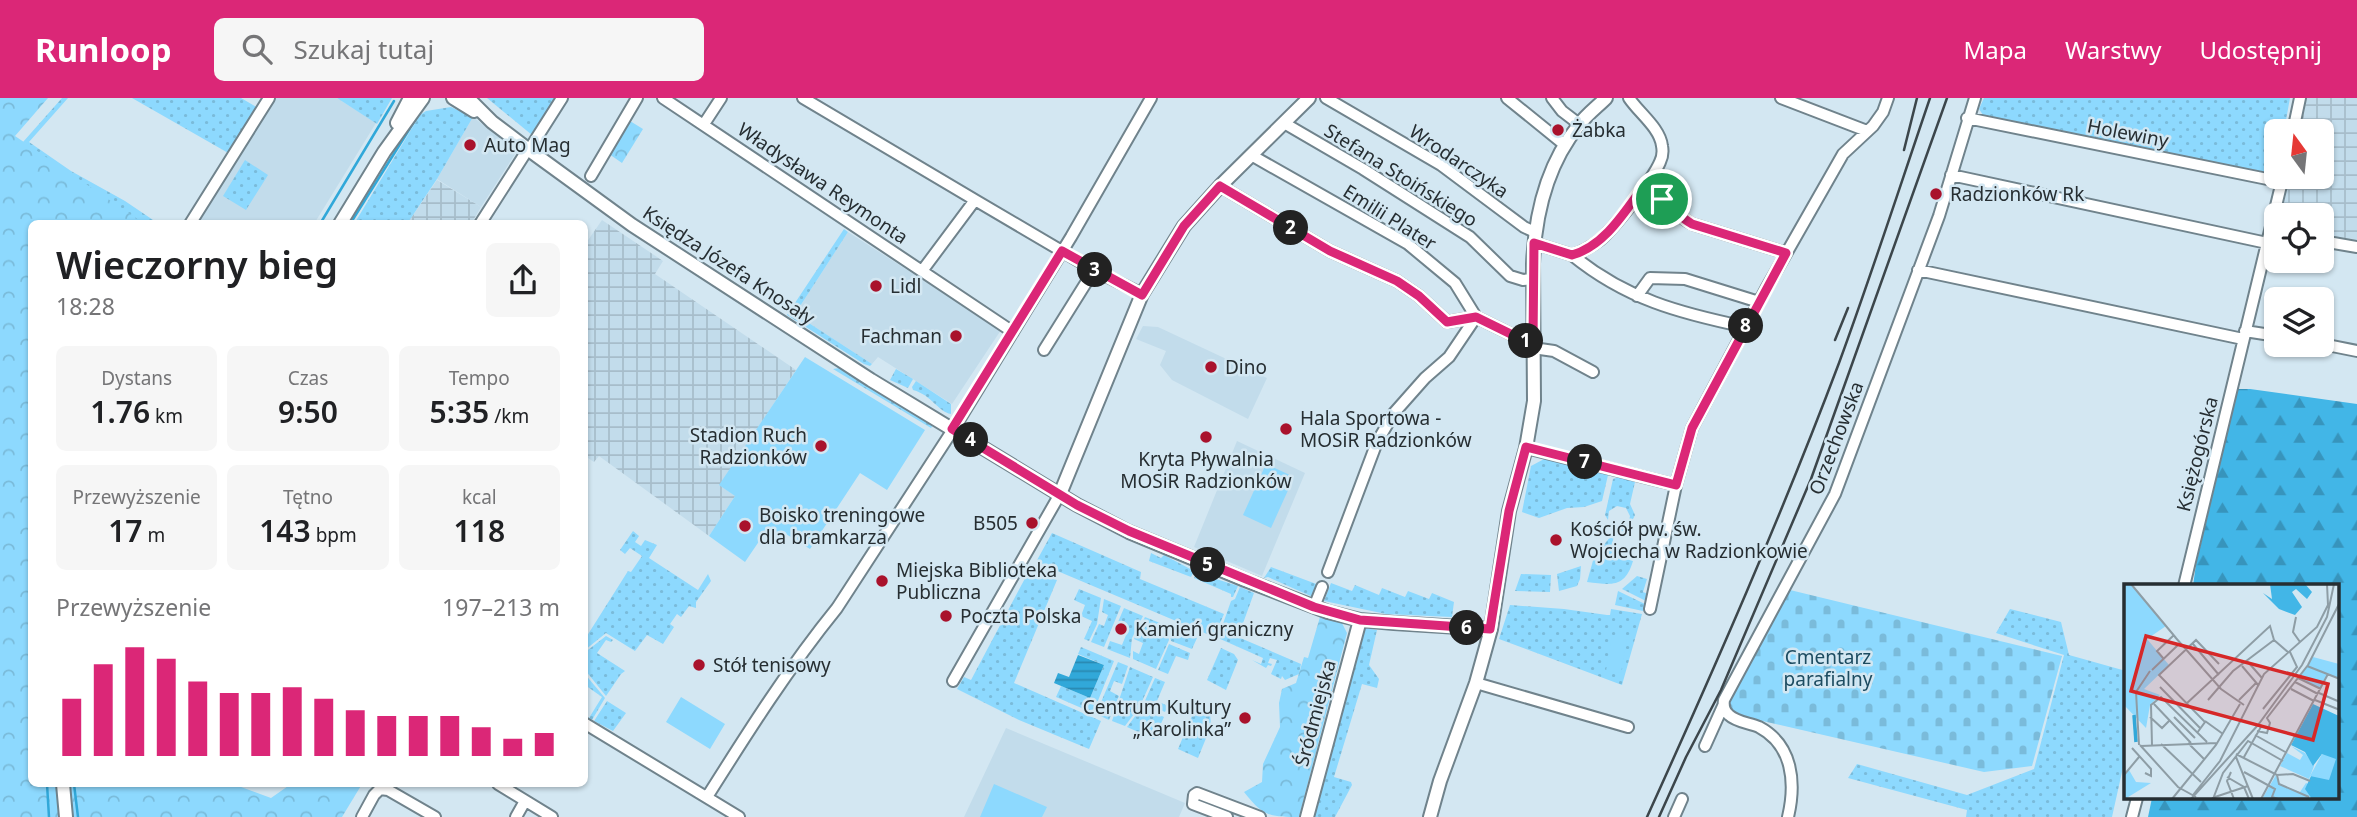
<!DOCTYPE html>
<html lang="pl">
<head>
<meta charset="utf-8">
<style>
	:root { --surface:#fff; --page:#f6f6f6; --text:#202124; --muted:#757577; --accent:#db2777 }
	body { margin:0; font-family:"Noto Sans",sans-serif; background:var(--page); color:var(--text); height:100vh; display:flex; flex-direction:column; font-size:26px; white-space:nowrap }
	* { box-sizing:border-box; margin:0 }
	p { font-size:23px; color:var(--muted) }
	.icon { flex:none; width:38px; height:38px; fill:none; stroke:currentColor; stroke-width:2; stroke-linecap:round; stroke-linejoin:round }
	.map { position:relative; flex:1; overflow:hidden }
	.panel { position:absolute; left:28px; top:122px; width:560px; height:567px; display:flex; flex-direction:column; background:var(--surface); border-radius:10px; box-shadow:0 2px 5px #0004 }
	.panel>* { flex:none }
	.needle { width:46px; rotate:345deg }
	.fabs { position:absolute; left:2264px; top:21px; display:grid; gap:14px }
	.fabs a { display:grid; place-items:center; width:70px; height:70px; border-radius:10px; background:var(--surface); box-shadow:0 2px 5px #0004; font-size:35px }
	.pin { position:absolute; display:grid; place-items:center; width:60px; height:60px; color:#fff; margin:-30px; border:4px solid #fff; border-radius:50%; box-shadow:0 2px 7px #0007 }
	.km { position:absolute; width:35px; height:35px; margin:-18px; border-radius:50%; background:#222; color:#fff; font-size:19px; line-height:35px; text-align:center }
	.round { display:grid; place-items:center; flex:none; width:74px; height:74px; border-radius:10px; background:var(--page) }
	.overview { display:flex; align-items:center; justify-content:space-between; height:119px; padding:0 28px }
	h1 { font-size:38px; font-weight:600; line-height:52px }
	.metrics { display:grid; grid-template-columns:repeat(3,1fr); gap:10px; height:119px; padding:7px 28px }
	.metrics div { display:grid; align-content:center; border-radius:10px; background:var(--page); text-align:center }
	.metrics b { font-size:30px; font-weight:600 }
	.metrics small { font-size:19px; font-weight:400 }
	.metrics p { font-size:19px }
	.chart { height:196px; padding:14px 28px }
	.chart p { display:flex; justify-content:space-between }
	.chart svg { width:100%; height:126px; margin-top:7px; stroke:var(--accent); stroke-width:6 }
	header { display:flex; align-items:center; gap:42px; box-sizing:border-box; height:98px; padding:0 35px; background:var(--accent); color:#fff }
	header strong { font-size:33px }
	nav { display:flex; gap:38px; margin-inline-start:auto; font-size:24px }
	.search { width:490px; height:63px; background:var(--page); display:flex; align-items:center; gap:18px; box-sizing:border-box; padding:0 24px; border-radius:10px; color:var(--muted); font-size:26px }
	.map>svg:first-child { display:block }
	.built { fill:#c2dceb }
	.industrial { fill:url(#industrial-grid) }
	.grass { fill:url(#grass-dots) }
	.forest { fill:url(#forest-firs) }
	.cemetery { fill:url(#cemetery-stones) }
	.park { fill:url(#park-crowns) }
	.pitch { fill:#8dd9fe }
	.water { fill:url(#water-rules) }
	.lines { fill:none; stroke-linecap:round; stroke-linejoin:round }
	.stream { stroke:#31a8d9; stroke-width:2.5 }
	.minor-casing { stroke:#70838c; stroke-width:14 }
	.tertiary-casing { stroke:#70838c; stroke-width:16 }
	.minor { stroke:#fff; stroke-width:10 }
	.tertiary { stroke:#fff; stroke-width:12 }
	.rail { stroke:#3c464b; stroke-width:2.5 }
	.route-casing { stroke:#fff; stroke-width:14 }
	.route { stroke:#db2777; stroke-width:9 }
	.poi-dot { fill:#a9122c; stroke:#d3e7f2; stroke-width:2.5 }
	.labels { text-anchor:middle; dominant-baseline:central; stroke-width:5; stroke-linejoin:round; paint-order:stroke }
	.poi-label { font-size:19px; fill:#262e32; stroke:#d3e7f2; text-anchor:start }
	.street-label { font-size:19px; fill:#262e32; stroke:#d3e7f2 }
	.park-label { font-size:19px; fill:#1d4c61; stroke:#d3e7f2 }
	.inset-river { fill:none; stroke:#31a8d9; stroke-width:3.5 }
	.inset-road { fill:none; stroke:#8e9da5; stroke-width:2 }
	.view { fill:#d62828; fill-opacity:0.15; stroke:#d62828; stroke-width:3.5 }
	.inset-edge { fill:none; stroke:#262e32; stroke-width:3.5 }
</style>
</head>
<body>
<header>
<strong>Runloop</strong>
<div class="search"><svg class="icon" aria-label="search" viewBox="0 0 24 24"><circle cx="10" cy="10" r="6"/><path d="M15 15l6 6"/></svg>Szukaj tutaj</div>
<nav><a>Mapa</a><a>Warstwy</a><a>Udostępnij</a></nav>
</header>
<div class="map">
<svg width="2357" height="719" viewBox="0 0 2357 719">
	<defs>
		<pattern id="industrial-grid" width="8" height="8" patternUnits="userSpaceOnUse" patternTransform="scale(1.75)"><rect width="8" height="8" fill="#c2dceb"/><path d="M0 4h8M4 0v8" fill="none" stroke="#a7bdca"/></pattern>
		<pattern id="grass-dots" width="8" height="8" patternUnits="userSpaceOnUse" patternTransform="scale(1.75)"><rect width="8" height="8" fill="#8dd9fe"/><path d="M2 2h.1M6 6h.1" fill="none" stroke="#7abbda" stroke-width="1.8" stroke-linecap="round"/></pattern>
		<pattern id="forest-firs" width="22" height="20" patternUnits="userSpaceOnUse" patternTransform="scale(1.75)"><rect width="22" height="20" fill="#42b6e7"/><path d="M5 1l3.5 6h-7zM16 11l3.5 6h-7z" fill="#3794bc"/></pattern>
		<pattern id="cemetery-stones" width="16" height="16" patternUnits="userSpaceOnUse" patternTransform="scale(1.75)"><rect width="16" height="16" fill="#8dd9fe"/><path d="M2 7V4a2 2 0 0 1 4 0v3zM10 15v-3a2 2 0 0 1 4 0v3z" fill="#7abbda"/></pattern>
		<pattern id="park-crowns" width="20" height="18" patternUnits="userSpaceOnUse" patternTransform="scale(1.75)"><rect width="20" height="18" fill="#8dd9fe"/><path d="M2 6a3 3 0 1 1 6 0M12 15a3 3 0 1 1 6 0" fill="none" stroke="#7abbda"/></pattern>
		<pattern id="water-rules" width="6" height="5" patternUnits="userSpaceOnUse" patternTransform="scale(1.75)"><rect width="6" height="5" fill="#31a8d9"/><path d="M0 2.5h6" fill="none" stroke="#2989b1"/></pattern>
	</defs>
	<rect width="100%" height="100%" fill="#d3e7f2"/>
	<path class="built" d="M274 0H337L376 25 314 126H195Z
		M473 19 517 53 481 109 437 81Z
		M848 134 1001 232 952 306 878 259 872 266 795 216Z
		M1143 228 1158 229 1267 280 1248 321 1172 282 1160 267 1166 253 1136 241Z
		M1237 343 1305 375 1262 478 1194 449Z
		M1006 630 1185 705 1179 719H964Z"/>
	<path class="industrial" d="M2307 0H2357V145L2322 137V117H2281L2290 79H2322V33H2300Z
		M437 82 481 109 471 126H407Z
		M602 122 663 163 655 176 796 272 720 387 735 398 709 438 599 358 594 364 585 358 584 148Z"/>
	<path class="grass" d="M62 0H68L29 44 71 73 125 103 159 126H136L23 44Z
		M132 0H241L258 10 243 35 237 39 238 42 230 56Z
		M337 0H392L377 26Z
		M487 0H555L532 37Z
		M1984 0H2290L2284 33H2277L2275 78 1985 20 1979 11Z
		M451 9 473 19 437 81 407 126H354L420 17 426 13Z
		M245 62 268 77 246 112 223 98Z
		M844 131 848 134 795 216 872 266 870 268 864 266 787 217Z
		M839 270 887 300 934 326 931 330 833 271Z
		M896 271 913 281 908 290 890 282Z
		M916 283 951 306V316C938 314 932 297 913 292L912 289Z
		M1546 360 1608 377 1602 403 1584 409 1567 410 1539 420 1522 414 1531 368Z
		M1619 379 1635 384 1630 406 1635 417 1629 429 1621 434 1612 432V430C1622 428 1628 430 1630 418L1626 410 1617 408 1609 413 1608 422 1605 417 1613 381Z
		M633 433 639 438 635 444 641 448 645 442 657 447 649 460 698 492 708 476 711 483 696 504V510L689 508 681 519 677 516 670 526 674 529 663 546 647 537 635 553 606 535 585 552V541L628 473 631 474 642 458 630 450 625 456 620 452Z
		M1052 435 1141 474 1140 481 1224 516 1214 539 1036 464Z
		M1611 438H1614L1611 450 1619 452 1618 459 1633 463C1625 490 1612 487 1587 484L1594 459Z
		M1151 455 1161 460 1164 457 1194 473 1191 479 1149 463Z
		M1581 468 1580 481 1577 488 1559 493 1557 476Z
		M1271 469 1319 487 1313 499 1268 479 1264 480Z
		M1030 471 1057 482 1014 585 1101 623 1089 651 1019 622 957 591 964 579 971 582Z
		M1197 474 1206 480 1207 478 1238 488 1233 499H1231V496L1194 480Z
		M1521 476 1551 477 1550 494 1515 493Z
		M1637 478 1647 481 1643 494 1648 496 1646 503 1622 491Z
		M1331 485 1352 493 1355 487 1379 497 1382 490 1405 499 1408 493 1429 501 1432 495 1454 504 1452 519 1386 516 1324 503Z
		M1240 489 1254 495 1238 539 1301 566 1299 576 1285 582 1282 578 1281 581 1271 576 1277 562 1270 560 1268 565 1272 566 1271 568 1268 567 1266 570 1252 562 1261 566 1263 560 1218 540 1231 503 1235 501Z
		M1079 491 1101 500 1097 526 1089 543 1084 541 1092 523 1081 518 1085 507 1074 502Z
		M1618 493 1645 506 1643 513 1615 507Z
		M1104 501 1121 508 1104 549 1091 544 1099 526 1104 528 1108 517 1102 514Z
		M1510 507 1564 511 1607 517H1610L1611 511 1642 516 1622 587 1499 541Z
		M1124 510 1143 518 1132 540 1130 560 1107 551 1110 543 1122 547 1126 537 1115 531Z
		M2010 511 2061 524 2069 557 2126 573V656L2112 719H1966L1967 712 1848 680 1857 666 1967 697 2034 671 2064 557 1996 535Z
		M1145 519 1165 527 1169 542 1156 571 1133 561V553L1139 556 1143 545 1134 541Z
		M1168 528 1197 540 1192 551 1171 543Z
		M1365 530 1377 532 1369 567 1379 581 1377 590 1362 586 1334 679 1351 684 1352 687 1335 719H1311Z
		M606 538 613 542 611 544 606 542 597 555 625 573 621 576 606 598 585 572 584 555Z
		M1169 546 1190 555 1188 562 1176 558 1168 576 1158 572Z
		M1081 549 1114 563 1093 615 1056 599 1061 588 1090 600 1104 567 1078 556Z
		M1221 550 1234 556 1238 562 1226 592 1207 582Z
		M1118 564 1128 568 1122 586 1114 583 1110 593 1119 598 1109 622 1096 616Z
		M1130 569 1153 579 1140 608 1125 628 1112 623Z
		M584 575 605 600 592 622 589 620 602 599 585 587Z
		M1155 580 1165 584 1157 603 1168 608 1165 614 1144 605Z
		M607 603 626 615 613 633 594 623Z
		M1196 608 1210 614 1211 628 1198 660 1178 651Z
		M1142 609 1164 619 1154 641 1127 629Z"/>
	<path class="forest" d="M2238 291H2250L2357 306V719H2148L2152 700H2338V488H2193L2196 466Z"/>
	<path class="cemetery" d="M1790 492 2062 558 2032 668 1984 674 1732 616 1726 605Z"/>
	<path class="park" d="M0 0H48L15 38 145 126H32V686H233L271 700 291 686H362L342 719H0Z
		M630 23 643 31 622 65 609 56Z
		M1320 519 1342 525 1347 535 1299 719C1269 719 1263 718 1244 694L1262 684 1263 666 1280 629 1279 605 1282 591 1296 585 1304 559 1308 560Z"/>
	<path class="pitch" d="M805 259 925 332 887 392 860 375 810 451 786 436H764L745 464 709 438 735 398 719 387Z
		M1266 366 1294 379 1271 430 1243 417Z
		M1612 537 1627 540 1621 575 1606 573Z
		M681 599 725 626 710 651 666 624Z
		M994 686 1047 709 1042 719H980Z"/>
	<path class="water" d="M1078 557 1104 567 1090 600 1054 585 1058 575 1069 579Z"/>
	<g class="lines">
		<path class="stream" d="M320 126 394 3
			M350 126 417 19
			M47 686 49 719
			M74 686 78 719"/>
		<g class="minor-casing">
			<path id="minor" d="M663 0 1013 234
				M803 0 975 102
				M1326 0 1441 67 1524 129 1535 134
				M1507 0 1565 47
				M1552 0 1562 13 1579 26
				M1781 0 1867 33
				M1967 20 2282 84
				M1284 25 1363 71 1470 139 1510 178 1523 182 1532 181
				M704 26 721 0
				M2293 33 2300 0
				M529 52 562 0
				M1251 57 1408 146 1455 185 1476 219 1525 243H1533
				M1951 77 2267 145
				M591 78 637 0
				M1220 88 1330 153 1397 183 1419 198 1447 224 1476 219
				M1643 89C1661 100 1674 116 1692 126L1786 155
				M190 126 269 0
				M480 126 528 51
				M2322 143 2357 149
				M1534 145 1572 157C1582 154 1592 148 1600 142 1614 130 1653 81 1660 64 1662 60 1663 53 1662 48 1660 30 1639 15 1629 0
				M1572 157C1626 201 1679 215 1746 229
				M1918 172 2243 241
				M922 173 975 102 1094 172 1142 196
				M1637 198 1650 180 1685 181 1759 204
				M2245 233 2277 238
				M2322 246 2357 253
				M1533 250 1554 253 1593 274
				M1044 252 1094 172
				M1526 350 1676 387
				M1328 474 1377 344 1394 315 1425 280 1449 259 1476 219
				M2184 488 2283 79
				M1314 509 1322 489
				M1650 511 1676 387 1692 330 1766 191 1843 56 1873 28 1883 14 1888 0
				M953 583 1060 396
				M1476 585 1628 629
				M584 625 739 719
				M1705 648 1723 608
				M498 686 552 719
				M707 699C748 634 789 569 837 510L956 327 1071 139 1151 0
				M362 719 374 697 380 691 388 692 435 719
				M516 719 525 703
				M1227 719 1193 706 1194 697 1197 695 1260 719
				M1674 719 1682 701
				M1788 719C1796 685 1793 647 1759 629 1750 625 1736 624 1729 617 1724 613 1723 608 1724 602L1835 396 1939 118 1975 0
				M2132 719 2137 700"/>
		</g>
		<g class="tertiary-casing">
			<path id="tertiary" d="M453 0 474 13
				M468 0 492 24 529 52 632 127 871 282 1077 407 1129 434 1245 482 1328 514 1360 522 1394 525 1491 531
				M397 25 410 0
				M340 126 384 54 423 0
				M1060 396 1142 196 1171 149 1184 128 1220 88 1309 0
				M63 686 66 719
				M1307 719 1360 522
				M1430 719 1440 683 1476 585 1491 531 1509 413 1526 350 1534 303 1533 166C1535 117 1547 66 1579 27 1586 17 1597 9 1606 0"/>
		</g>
		<use href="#minor" class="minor"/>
		<use href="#tertiary" class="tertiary"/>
		<path class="rail" d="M1904 52 1917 0
			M1835 242 1848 210
			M1647 719C1715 569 1781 419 1839 265 1871 178 1900 88 1930 0
			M1659 719 1686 659 1721 592 1811 381 1947 0"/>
	</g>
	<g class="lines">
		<g class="route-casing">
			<path id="route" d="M1220 88 1330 153 1397 183 1419 198 1447 224 1476 219 1525 243H1533L1534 145 1572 157C1604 148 1624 115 1643 89 1661 100 1674 115 1692 126L1786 155 1692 330 1676 387 1526 349 1509 413 1490 531 1360 522 1314 509 1129 433 1077 407 952 331 1062 153 1142 197 1184 128Z"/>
		</g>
		<use href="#route" class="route"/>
	</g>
	<g class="poi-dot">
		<circle cx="1558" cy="32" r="7"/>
		<circle cx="470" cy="47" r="7"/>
		<circle cx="1936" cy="96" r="7"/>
		<circle cx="876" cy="188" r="7"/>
		<circle cx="956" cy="238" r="7"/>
		<circle cx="1211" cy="269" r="7"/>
		<circle cx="1286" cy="331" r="7"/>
		<circle cx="1206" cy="339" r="7"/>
		<circle cx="821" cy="348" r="7"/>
		<circle cx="1032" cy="425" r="7"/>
		<circle cx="745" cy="428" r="7"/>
		<circle cx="1556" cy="442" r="7"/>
		<circle cx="882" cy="483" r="7"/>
		<circle cx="946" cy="518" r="7"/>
		<circle cx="1121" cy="531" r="7"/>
		<circle cx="699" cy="567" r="7"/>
		<circle cx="1245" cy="620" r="7"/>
	</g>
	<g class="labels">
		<g class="poi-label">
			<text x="1572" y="32">Żabka</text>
			<text x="484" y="47">Auto Mag</text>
			<text x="1950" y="96">Radzionków Rk</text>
			<text x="890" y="188">Lidl</text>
			<text x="942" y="238" text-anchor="end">Fachman</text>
			<text x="1225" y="269">Dino</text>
			<text x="1300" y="320">Hala Sportowa -<tspan x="1300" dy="22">MOSiR Radzionków</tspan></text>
			<text x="807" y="337" text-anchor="end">Stadion Ruch<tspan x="807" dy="22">Radzionków</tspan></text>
			<text x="1206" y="361" text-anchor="middle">Kryta Pływalnia<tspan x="1206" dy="22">MOSiR Radzionków</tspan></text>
			<text x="759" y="417">Boisko treningowe<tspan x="759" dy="22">dla bramkarza</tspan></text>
			<text x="1018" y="425" text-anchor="end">B505</text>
			<text x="1570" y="431">Kościół pw. św.<tspan x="1570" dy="22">Wojciecha w Radzionkowie</tspan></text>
			<text x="896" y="472">Miejska Biblioteka<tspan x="896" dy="22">Publiczna</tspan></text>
			<text x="960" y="518">Poczta Polska</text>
			<text x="1135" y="531">Kamień graniczny</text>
			<text x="713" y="567">Stół tenisowy</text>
			<text x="1231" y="609" text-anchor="end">Centrum Kultury<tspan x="1231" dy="22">„Karolinka”</tspan></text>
		</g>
		<g class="street-label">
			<text transform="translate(2128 35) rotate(11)">Holewiny</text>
			<text transform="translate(1459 63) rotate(34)">Wrodarczyka</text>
			<text transform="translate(1401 77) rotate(32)">Stefana Stoińskiego</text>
			<text transform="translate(823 85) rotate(34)">Władysława Reymonta</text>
			<text transform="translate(1390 119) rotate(32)">Emilii Plater</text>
			<text transform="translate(729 167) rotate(33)">Księdza Józefa Knosały</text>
			<text transform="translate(1836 340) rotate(-69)">Orzechowska</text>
			<text transform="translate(2197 356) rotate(-76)">Księżogórska</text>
			<text transform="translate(1315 615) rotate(-75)">Śródmiejska</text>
		</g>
		<g class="park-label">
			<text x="1828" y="559">Cmentarz<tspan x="1828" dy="22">parafialny</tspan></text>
		</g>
	</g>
	<g transform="translate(2124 486)">
		<rect width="215" height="215" fill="#d3e7f2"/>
		<path d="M189 73 215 80V94L204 90 196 105 175 94ZM167 162 181 169 190 182 185 195 156 182 163 169 176 176 179 171ZM5 186 12 198 27 199 1 215 0 192ZM152 191 155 200 176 208 182 199 215 215H138Z" fill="#8dd9fe"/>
		<path d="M146 0H181L188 8 183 15 172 5 168 8 178 23 171 31 155 25 139 9 148 15ZM189 120 215 132V215H188L181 205 187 192 206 188 198 170 189 182 181 168 167 161Z" fill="#42b6e7"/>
		<path d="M0 0H6L42 42 23 55 45 81 20 105 36 111 26 121 22 144 0 121ZM198 170 212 175 205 196 186 192Z" fill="#8dd9fe"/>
		<path class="inset-river" d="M10 131 12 158"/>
		<path class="inset-road" d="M7 0 52 54M172 33 169 48 176 58M51 53 97 105 120 121M69 60 95 91M39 74 33 67 50 51M124 78 138 94M118 82 135 102M183 82 216 95M28 86 55 60M174 94 197 105M171 98 194 110M36 103 76 144M167 105 190 117M195 109 216 118M84 116 109 87 150 56 165 69M115 116 132 99M191 116 216 126M30 120 67 159M62 120 146 42 150 56M139 125 173 83 166 68M26 133 38 144 46 136M50 133 71 154M81 137 99 150M133 147 143 149 146 139 143 134 184 81 216 18M73 149 81 138 35 91 72 56 95 80M131 151 163 169M64 159 81 176M37 160 77 198M15 161 12 108 26 87M16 161 54 203 72 213M28 161 27 121 37 113 83 158M17 162 93 159M8 164 27 185V192L21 189M112 170 153 191 169 190 186 197M112 173 129 215M120 173 138 141M107 188 103 197 110 215M120 188 151 205 148 213 154 215M0 191 15 173M153 191 155 200 185 213M103 193 120 203 125 215M69 211 96 177 140 90 193 43 204 21 203 0M88 214 124 202M48 215 92 161 116 120M67 215 134 141 178 81 203 33 210 0M89 215 99 189 124 157 159 177M137 215 204 90"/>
		<path class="view" d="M22 52 204 100 189 156 7 107Z"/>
		<rect width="215" height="215" class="inset-edge"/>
	</g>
</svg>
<div class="fabs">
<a><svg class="needle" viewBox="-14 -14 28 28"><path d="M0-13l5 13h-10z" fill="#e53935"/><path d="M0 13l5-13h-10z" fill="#757577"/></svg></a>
<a><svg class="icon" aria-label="locate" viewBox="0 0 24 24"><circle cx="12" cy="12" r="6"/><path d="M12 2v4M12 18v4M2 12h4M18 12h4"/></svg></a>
<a><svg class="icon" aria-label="layers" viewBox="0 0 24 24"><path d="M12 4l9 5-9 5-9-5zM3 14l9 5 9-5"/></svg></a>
</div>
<div class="pin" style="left:1662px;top:101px;background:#1e9e55"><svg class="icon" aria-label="arrive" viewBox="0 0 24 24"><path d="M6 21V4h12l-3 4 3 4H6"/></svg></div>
<b class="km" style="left:1526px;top:243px">1</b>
<b class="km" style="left:1291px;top:130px">2</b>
<b class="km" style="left:1095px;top:172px">3</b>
<b class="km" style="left:971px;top:342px">4</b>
<b class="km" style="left:1208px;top:467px">5</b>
<b class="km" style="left:1467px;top:530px">6</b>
<b class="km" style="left:1585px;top:364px">7</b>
<b class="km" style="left:1746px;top:228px">8</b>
<section class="panel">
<div class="overview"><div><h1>Wieczorny bieg</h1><p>18:28</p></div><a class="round"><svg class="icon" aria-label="share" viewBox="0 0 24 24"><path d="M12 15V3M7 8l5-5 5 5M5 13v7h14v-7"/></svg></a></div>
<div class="metrics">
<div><p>Dystans</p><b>1.76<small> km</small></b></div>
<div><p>Czas</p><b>9:50</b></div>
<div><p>Tempo</p><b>5:35<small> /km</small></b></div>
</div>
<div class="metrics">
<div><p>Przewyższenie</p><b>17<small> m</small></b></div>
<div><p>Tętno</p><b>143<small> bpm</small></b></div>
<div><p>kcal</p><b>118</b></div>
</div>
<div class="chart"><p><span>Przewyższenie</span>197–213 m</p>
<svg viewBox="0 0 160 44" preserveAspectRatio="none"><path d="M5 44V24M15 44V12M25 44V6M35 44V10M45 44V18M55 44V22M65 44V22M75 44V20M85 44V24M95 44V28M105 44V30M115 44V30M125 44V30M135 44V34M145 44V38M155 44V36"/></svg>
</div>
</section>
</div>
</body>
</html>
